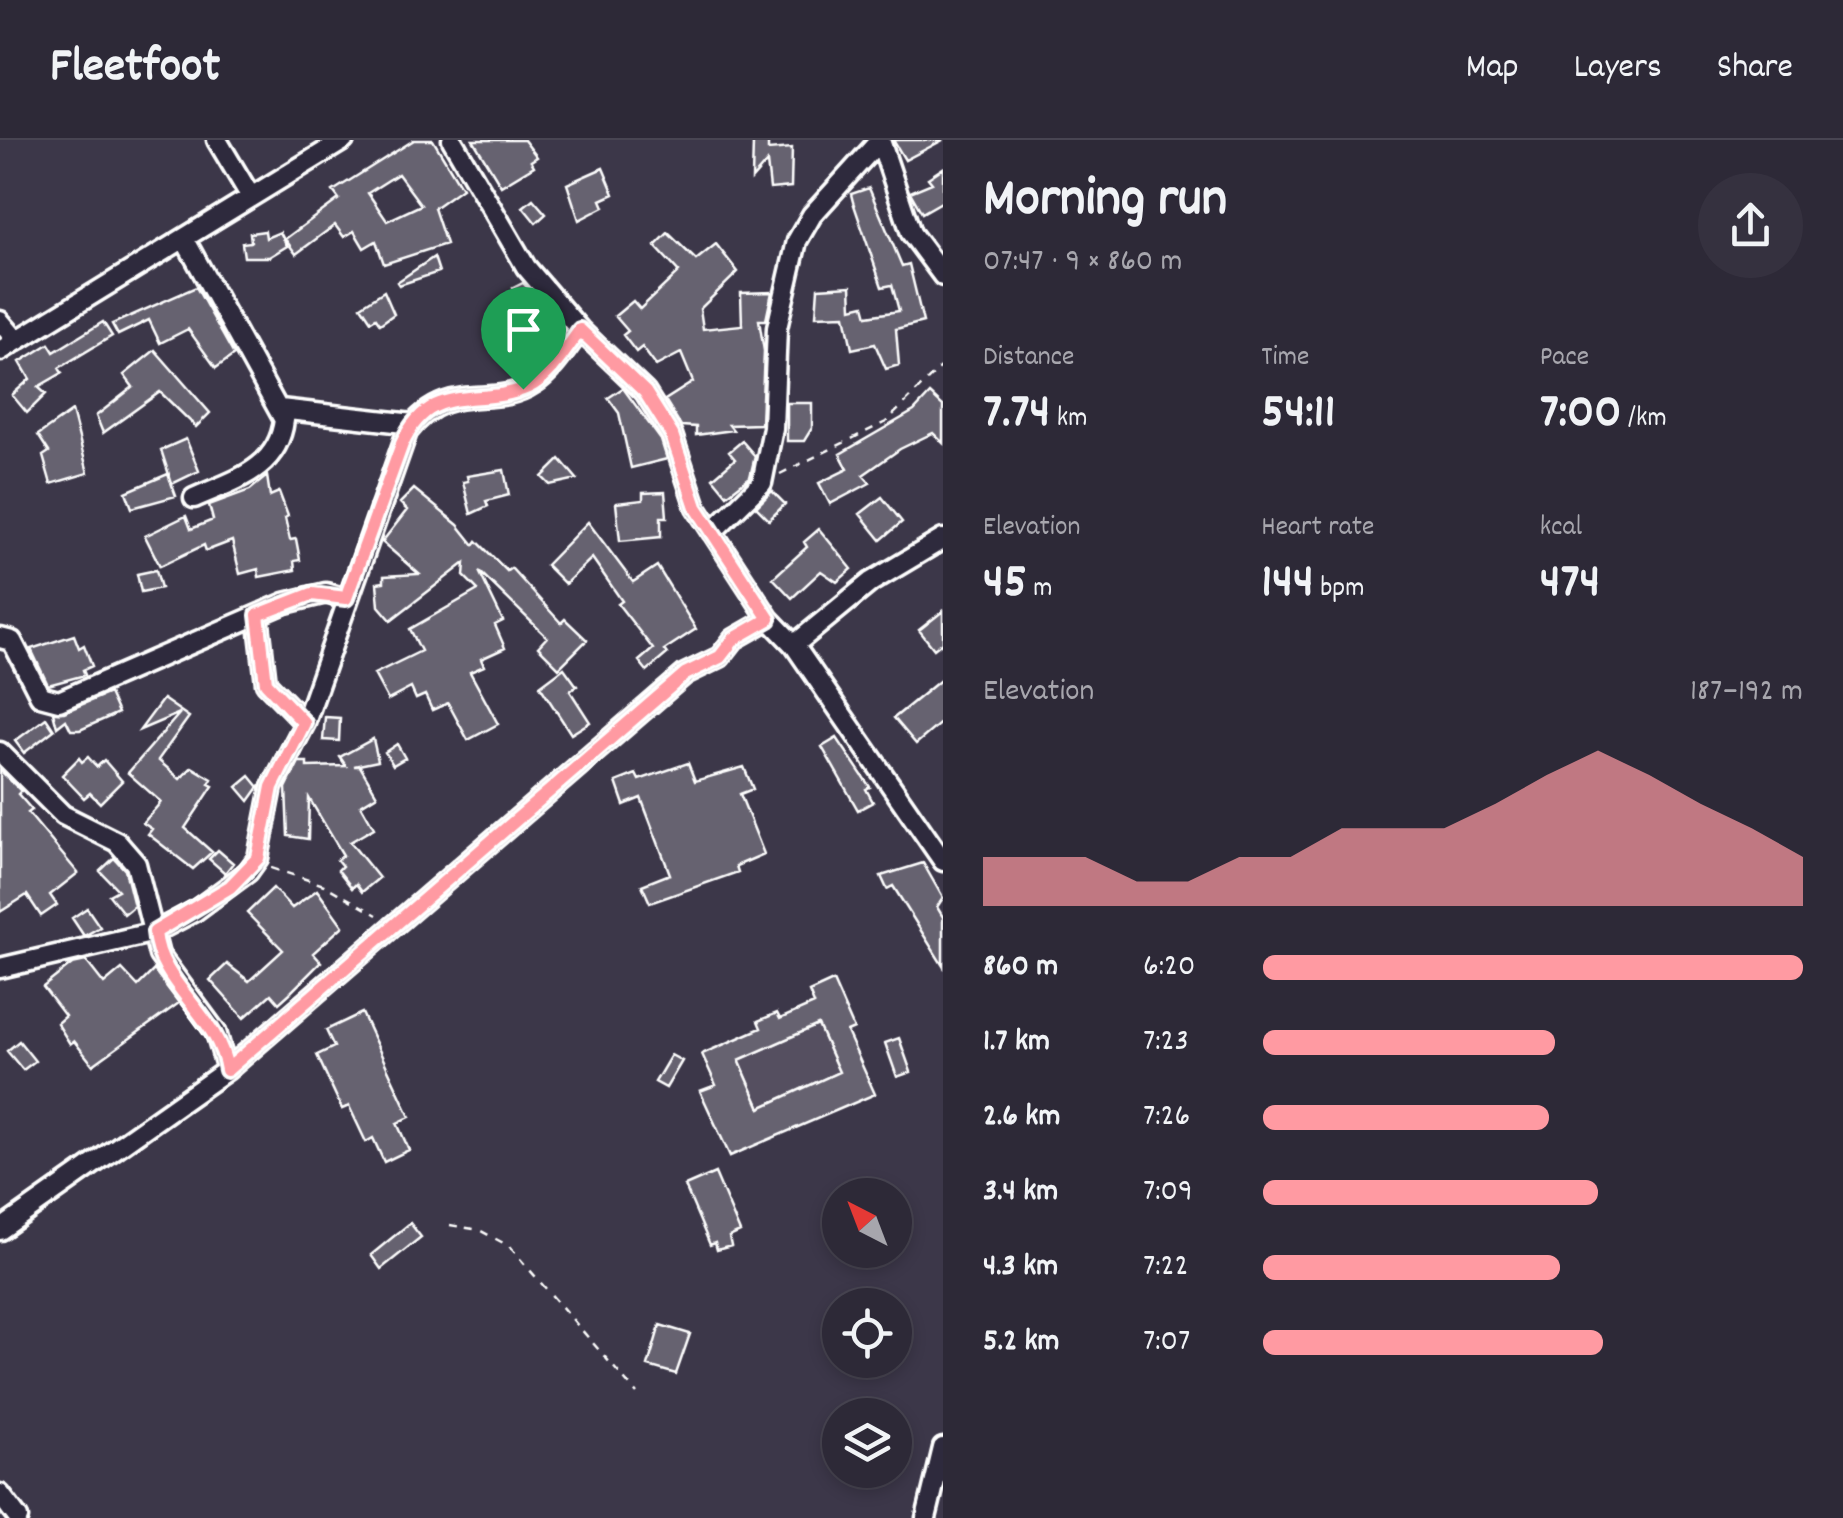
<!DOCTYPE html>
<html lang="en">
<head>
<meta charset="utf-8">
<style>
	:root { --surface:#2d2937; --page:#35313f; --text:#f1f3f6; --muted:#a7a6ad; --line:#484552; --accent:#ff9aa2 }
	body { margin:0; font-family:Dekko,sans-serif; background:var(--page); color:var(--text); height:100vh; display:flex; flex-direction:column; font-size:38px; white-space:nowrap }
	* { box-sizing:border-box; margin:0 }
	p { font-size:32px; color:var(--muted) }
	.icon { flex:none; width:55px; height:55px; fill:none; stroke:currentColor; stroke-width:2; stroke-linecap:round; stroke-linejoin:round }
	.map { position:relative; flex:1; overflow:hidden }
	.sheet { display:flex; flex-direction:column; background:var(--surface); width:900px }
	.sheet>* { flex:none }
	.needle { width:65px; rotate:318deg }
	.buttons { position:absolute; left:822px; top:1038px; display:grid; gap:20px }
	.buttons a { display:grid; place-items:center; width:90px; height:90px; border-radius:50%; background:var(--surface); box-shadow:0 5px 15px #0003,0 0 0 2px var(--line); font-size:50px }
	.pin { position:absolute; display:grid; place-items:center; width:85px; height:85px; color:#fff; margin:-102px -42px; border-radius:50% 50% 50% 0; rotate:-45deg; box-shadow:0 0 10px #0007 }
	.pin .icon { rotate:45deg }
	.round { display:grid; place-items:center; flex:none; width:105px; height:105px; border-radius:52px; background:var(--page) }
	.summary { display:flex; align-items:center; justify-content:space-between; height:170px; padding:0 40px }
	h1 { font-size:55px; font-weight:800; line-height:75px }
	.metrics { display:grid; grid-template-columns:repeat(3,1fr); gap:15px; height:170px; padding:10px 40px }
	.metrics div { display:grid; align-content:center }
	.metrics b { font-size:50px; font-weight:800 }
	.metrics small { font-size:28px; font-weight:400 }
	.metrics p { font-size:28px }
	.chart { height:280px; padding:20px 40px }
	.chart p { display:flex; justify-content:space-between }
	.chart svg { width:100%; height:180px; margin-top:10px; fill:var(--accent); opacity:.7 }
	ul { padding:0 40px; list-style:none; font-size:32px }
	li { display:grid; grid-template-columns:160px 120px 1fr; align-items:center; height:75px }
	li i { height:25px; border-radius:12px; background:var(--accent) }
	header { display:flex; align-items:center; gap:60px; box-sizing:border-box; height:140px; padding:0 50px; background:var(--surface); border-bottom:2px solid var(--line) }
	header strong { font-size:48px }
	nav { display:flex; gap:55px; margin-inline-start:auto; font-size:35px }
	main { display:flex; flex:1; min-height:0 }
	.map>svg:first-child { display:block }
	.green { fill:#555060; stroke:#aaa8b0; stroke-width:2.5 }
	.building { fill:#666270; stroke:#fff; stroke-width:2.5; fill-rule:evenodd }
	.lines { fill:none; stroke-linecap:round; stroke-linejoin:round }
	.minor-casing { stroke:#fff; stroke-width:25 }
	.path { stroke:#fff; stroke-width:2.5; stroke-dasharray:8 8; stroke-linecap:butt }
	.minor { stroke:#2f2a3d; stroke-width:18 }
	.route-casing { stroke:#fff; stroke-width:20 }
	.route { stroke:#ff9aa2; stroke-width:12 }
</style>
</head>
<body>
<header>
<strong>Fleetfoot</strong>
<nav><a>Map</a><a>Layers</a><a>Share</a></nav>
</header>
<main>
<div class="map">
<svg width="943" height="1378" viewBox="0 0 943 1378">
	<rect width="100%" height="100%" fill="#3c3749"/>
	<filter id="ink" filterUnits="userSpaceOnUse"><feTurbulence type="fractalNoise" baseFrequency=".01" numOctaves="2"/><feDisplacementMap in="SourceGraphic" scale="20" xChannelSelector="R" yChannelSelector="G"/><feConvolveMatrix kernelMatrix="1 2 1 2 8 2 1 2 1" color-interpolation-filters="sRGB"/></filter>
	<g filter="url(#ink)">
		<path class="green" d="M818 885 839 932 760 968 739 920Z"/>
		<path class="building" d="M414 0H433L462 48 434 68 446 104 384 124 376 101 364 108 354 91 344 97 335 85 296 114 285 99 339 59 333 51ZM398 34 421 65 387 81 368 53Z
			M473 0H524L537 17 531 21 534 26 501 46Z
			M893 0H943L905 20Z
			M753 2H768V10L792 8 791 47 770 49 767 22 752 39Z
			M603 28 614 54 601 60 604 67 579 80 567 44Z
			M943 28V61L922 73 910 52 932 43 928 38Z
			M869 48 902 126 909 124 923 182 896 189 899 225 886 229 875 204 852 209 845 175 816 176 818 148 851 146 852 168 864 165 867 176 899 171 892 145 882 147 853 62 851 54Z
			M533 59 546 74 536 83 523 67Z
			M265 91 266 98 280 92 287 106 269 117H244L242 103 251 102 250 93Z
			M668 93 696 120 716 104 738 132 700 169 703 189 742 185 741 153 772 152 766 180H759L764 211 761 284 729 285 733 290 696 295V287L681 286 665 260 693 242 681 213 656 226 642 207 636 212 623 195 628 191 615 176 633 161 640 169 679 132 655 106Z
			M434 117 439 132 399 145 397 142Z
			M523 143 535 156 520 163 513 148Z
			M196 147 234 215 216 228 188 189 160 203 149 180 118 195 112 184Z
			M384 151 394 174 380 184 376 178 371 181 361 166Z
			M524 171 530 200 511 204 508 193 497 195 493 178Z
			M103 182 112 196 59 228 62 233 38 247 46 254 27 273 12 255 30 239 20 222 49 204 54 212Z
			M155 210 210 273 196 287 160 252 103 293 96 276 133 247 124 235Z
			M623 248 661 300 667 319 631 328 619 273 608 258Z
			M930 254 943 266V303L933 293 900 309 863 335 870 343 830 364 819 343 848 329 840 314 914 271Z
			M787 263H812V288L804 301H787Z
			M72 271 88 333 51 344 43 316 49 312 38 295Z
			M186 299 199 331 172 344 161 310Z
			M742 301 755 316 750 337 727 355 713 338 735 319 729 312Z
			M560 319 577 339 550 345 542 337Z
			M504 330 509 355 486 361 488 366 471 374 463 342 468 341 467 336Z
			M168 334 176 356 132 368 126 352Z
			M267 336 270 356 279 352 288 376 285 378 290 400 296 399 300 420 294 421 295 430 259 437 258 429 240 434 232 401 206 411 204 405 160 426 145 396 186 376 191 389 213 380 209 365 250 350Z
			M414 349 458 385 474 405 477 401 507 431 511 428 561 483 565 479 587 500 559 528 538 507 547 497 479 431 503 481 495 485 505 508 481 519 484 526 470 532 498 584 468 600 448 563 432 570 425 555 416 559 411 548 388 560 374 534 421 511 410 489 478 450 464 436 465 423 391 480 379 466 377 443 384 442V436L419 434 382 402 407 370 400 363Z
			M772 351 785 364 769 380 756 367Z
			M665 352 667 377H661V397L620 401 616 363 643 360V353Z
			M882 357 902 382 881 400 860 374Z
			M588 382 633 442 657 426 696 489 664 510 667 514 647 531 639 521 653 509 618 464 622 461 592 418 565 444 546 425Z
			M819 389 852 429 837 442 821 431 792 458 773 438 807 407 804 402Z
			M156 430 161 448 141 452 137 434Z
			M943 471V502L934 509 919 490Z
			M74 495 79 508 84 505 92 526 83 530 85 535 48 545 31 509Z
			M564 528 577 546 570 551 590 582 571 594 540 546Z
			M943 538V581L916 604 894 578Z
			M109 553 118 573 80 590H71L66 580 57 587 53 572H64Z
			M163 559 189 577 158 620 180 639 192 627 212 639 209 644 213 646 185 688 212 712 193 729 148 694 152 689 143 683 161 662 128 633 180 573 140 590Z
			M325 577 340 578 339 601 323 600Z
			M46 578 54 590 24 613 15 601Z
			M837 598 870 647 866 649 873 662 858 670 822 607Z
			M373 599 378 621 354 626H360L377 655 361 665 374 688 350 702 379 738 362 752 356 744 352 748 338 730 342 726 337 720 343 715 309 658 308 699 288 696 286 648 299 622H307V627L346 626 340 617Z
			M397 604 405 618 393 625 385 612Z
			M88 617 97 627 104 620 122 641 100 663 90 653 84 658 62 635 79 618 82 622Z
			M688 623 695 641 744 627 753 649 740 654 764 714 736 726 738 732 650 763 642 745 670 734 641 658 624 665 616 642 636 634 639 640Z
			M0 630 21 651 18 654 32 670 28 673 78 733 50 755 57 765 41 776 27 755 0 772Z
			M250 636 259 647 249 661 237 647Z
			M218 710 233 723 225 733 209 719Z
			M114 718 125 730 134 766 124 774 109 755 118 750 100 731Z
			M923 723 943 758 937 767 943 777V826L893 746 887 749 881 736Z
			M273 748 292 768 317 750 343 786 313 813 321 822 290 853 279 863 271 854 244 878 210 840 227 824 249 841 283 810 247 773Z
			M87 768 100 787 84 796 72 778Z
			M86 821 104 844 122 829 138 846 154 830 179 863 93 925 74 901 70 904 57 883 65 876 43 847 72 824Z
			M833 841 854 889 847 892 875 954 730 1016 700 951 716 945 702 914 761 888 758 881 777 873 780 879 814 864 809 852ZM818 885 839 932 760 968 739 920Z
			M362 873 410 977 397 983 409 1010 384 1022 373 998 366 1002 349 966 342 969 317 915 334 907 326 890Z
			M899 898 911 932 897 937 885 903Z
			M19 901 35 921 23 930 7 911Z
			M671 915 682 921 666 948 655 942Z
			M715 1033 740 1092 729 1097 731 1106 717 1110 715 1103 710 1105 685 1046Z
			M410 1083 421 1097 381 1129 371 1115Z
			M660 1185 690 1194 676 1234 648 1226Z"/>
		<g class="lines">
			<g class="minor-casing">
				<path id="minor" d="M217 0 251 57
					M452 0 526 127 580 190 645 252 672 295 696 367 769 479 794 505 943 721
					M880 0 911 93 943 136
					M185 100 284 280C278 330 234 340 194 358
					M0 181 17 201
					M0 211 344 0
					M280 269 413 284
					M712 392 762 343 773 288 777 188 797 101 812 75 880 0
					M258 475 266 543 305 583
					M0 498 12 501 40 556 59 561 285 463 326 453 346 459
					M794 505 871 442 943 399
					M0 612 63 675 117 702 136 724 159 815 216 892 227 930
					M0 828 155 792 195 771 248 732 258 718 272 647 305 583 407 292C450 236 491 272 534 243 553 231 567 207 580 190
					M0 1090 227 930 685 534 720 517 734 499 769 479
					M0 1354 18 1378
					M926 1378 943 1308"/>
			</g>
			<path class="path" d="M780 334 886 282 943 225
				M271 728 324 745 377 775
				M450 1085 479 1090 509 1106 637 1254"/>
			<use href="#minor" class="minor"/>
		</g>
	</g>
	<g class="lines" filter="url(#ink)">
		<g class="route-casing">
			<path id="route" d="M580 190 645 252 672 295 696 367 769 479 734 499 720 517 685 534 227 930C219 875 159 846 155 792L230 747 258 718 272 647 304 583 266 543 258 475 312 454 346 458 402 304C431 239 478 269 528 247 551 236 566 209 580 190Z"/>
		</g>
		<use href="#route" class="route"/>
	</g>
</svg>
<div class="buttons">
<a><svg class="needle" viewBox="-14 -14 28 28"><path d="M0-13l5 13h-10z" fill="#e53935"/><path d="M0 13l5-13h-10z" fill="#a7a6ad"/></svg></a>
<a><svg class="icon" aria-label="locate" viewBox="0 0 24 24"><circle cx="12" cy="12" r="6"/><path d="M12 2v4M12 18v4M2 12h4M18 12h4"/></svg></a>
<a><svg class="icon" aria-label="layers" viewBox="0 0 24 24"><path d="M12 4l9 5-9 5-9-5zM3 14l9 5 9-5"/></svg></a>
</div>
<div class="pin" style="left:523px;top:249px;background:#1e9e55"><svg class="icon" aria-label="arrive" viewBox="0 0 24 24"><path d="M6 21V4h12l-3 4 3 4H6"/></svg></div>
</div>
<section class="sheet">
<div class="summary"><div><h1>Morning run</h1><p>07:47 · 9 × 860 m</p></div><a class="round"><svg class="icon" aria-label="share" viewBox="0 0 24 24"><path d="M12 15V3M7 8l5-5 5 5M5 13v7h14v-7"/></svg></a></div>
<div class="metrics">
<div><p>Distance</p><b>7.74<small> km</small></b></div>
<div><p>Time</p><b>54:11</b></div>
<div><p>Pace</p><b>7:00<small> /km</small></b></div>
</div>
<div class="metrics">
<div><p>Elevation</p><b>45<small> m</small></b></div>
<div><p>Heart rate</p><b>144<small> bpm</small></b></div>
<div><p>kcal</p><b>474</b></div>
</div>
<div class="chart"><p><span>Elevation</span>187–192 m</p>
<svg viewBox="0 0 160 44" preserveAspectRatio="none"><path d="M0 44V32L10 32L20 32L30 38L40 38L50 32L60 32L70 25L80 25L90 25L100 19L110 12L120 6L130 12L140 19L150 25L160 32V44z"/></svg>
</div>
<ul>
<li><b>860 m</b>6:20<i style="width:100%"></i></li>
<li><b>1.7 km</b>7:23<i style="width:54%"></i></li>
<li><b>2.6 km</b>7:26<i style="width:53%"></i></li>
<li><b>3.4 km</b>7:09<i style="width:62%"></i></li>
<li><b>4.3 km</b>7:22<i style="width:55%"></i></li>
<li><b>5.2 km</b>7:07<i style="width:63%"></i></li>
</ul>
</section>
</main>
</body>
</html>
